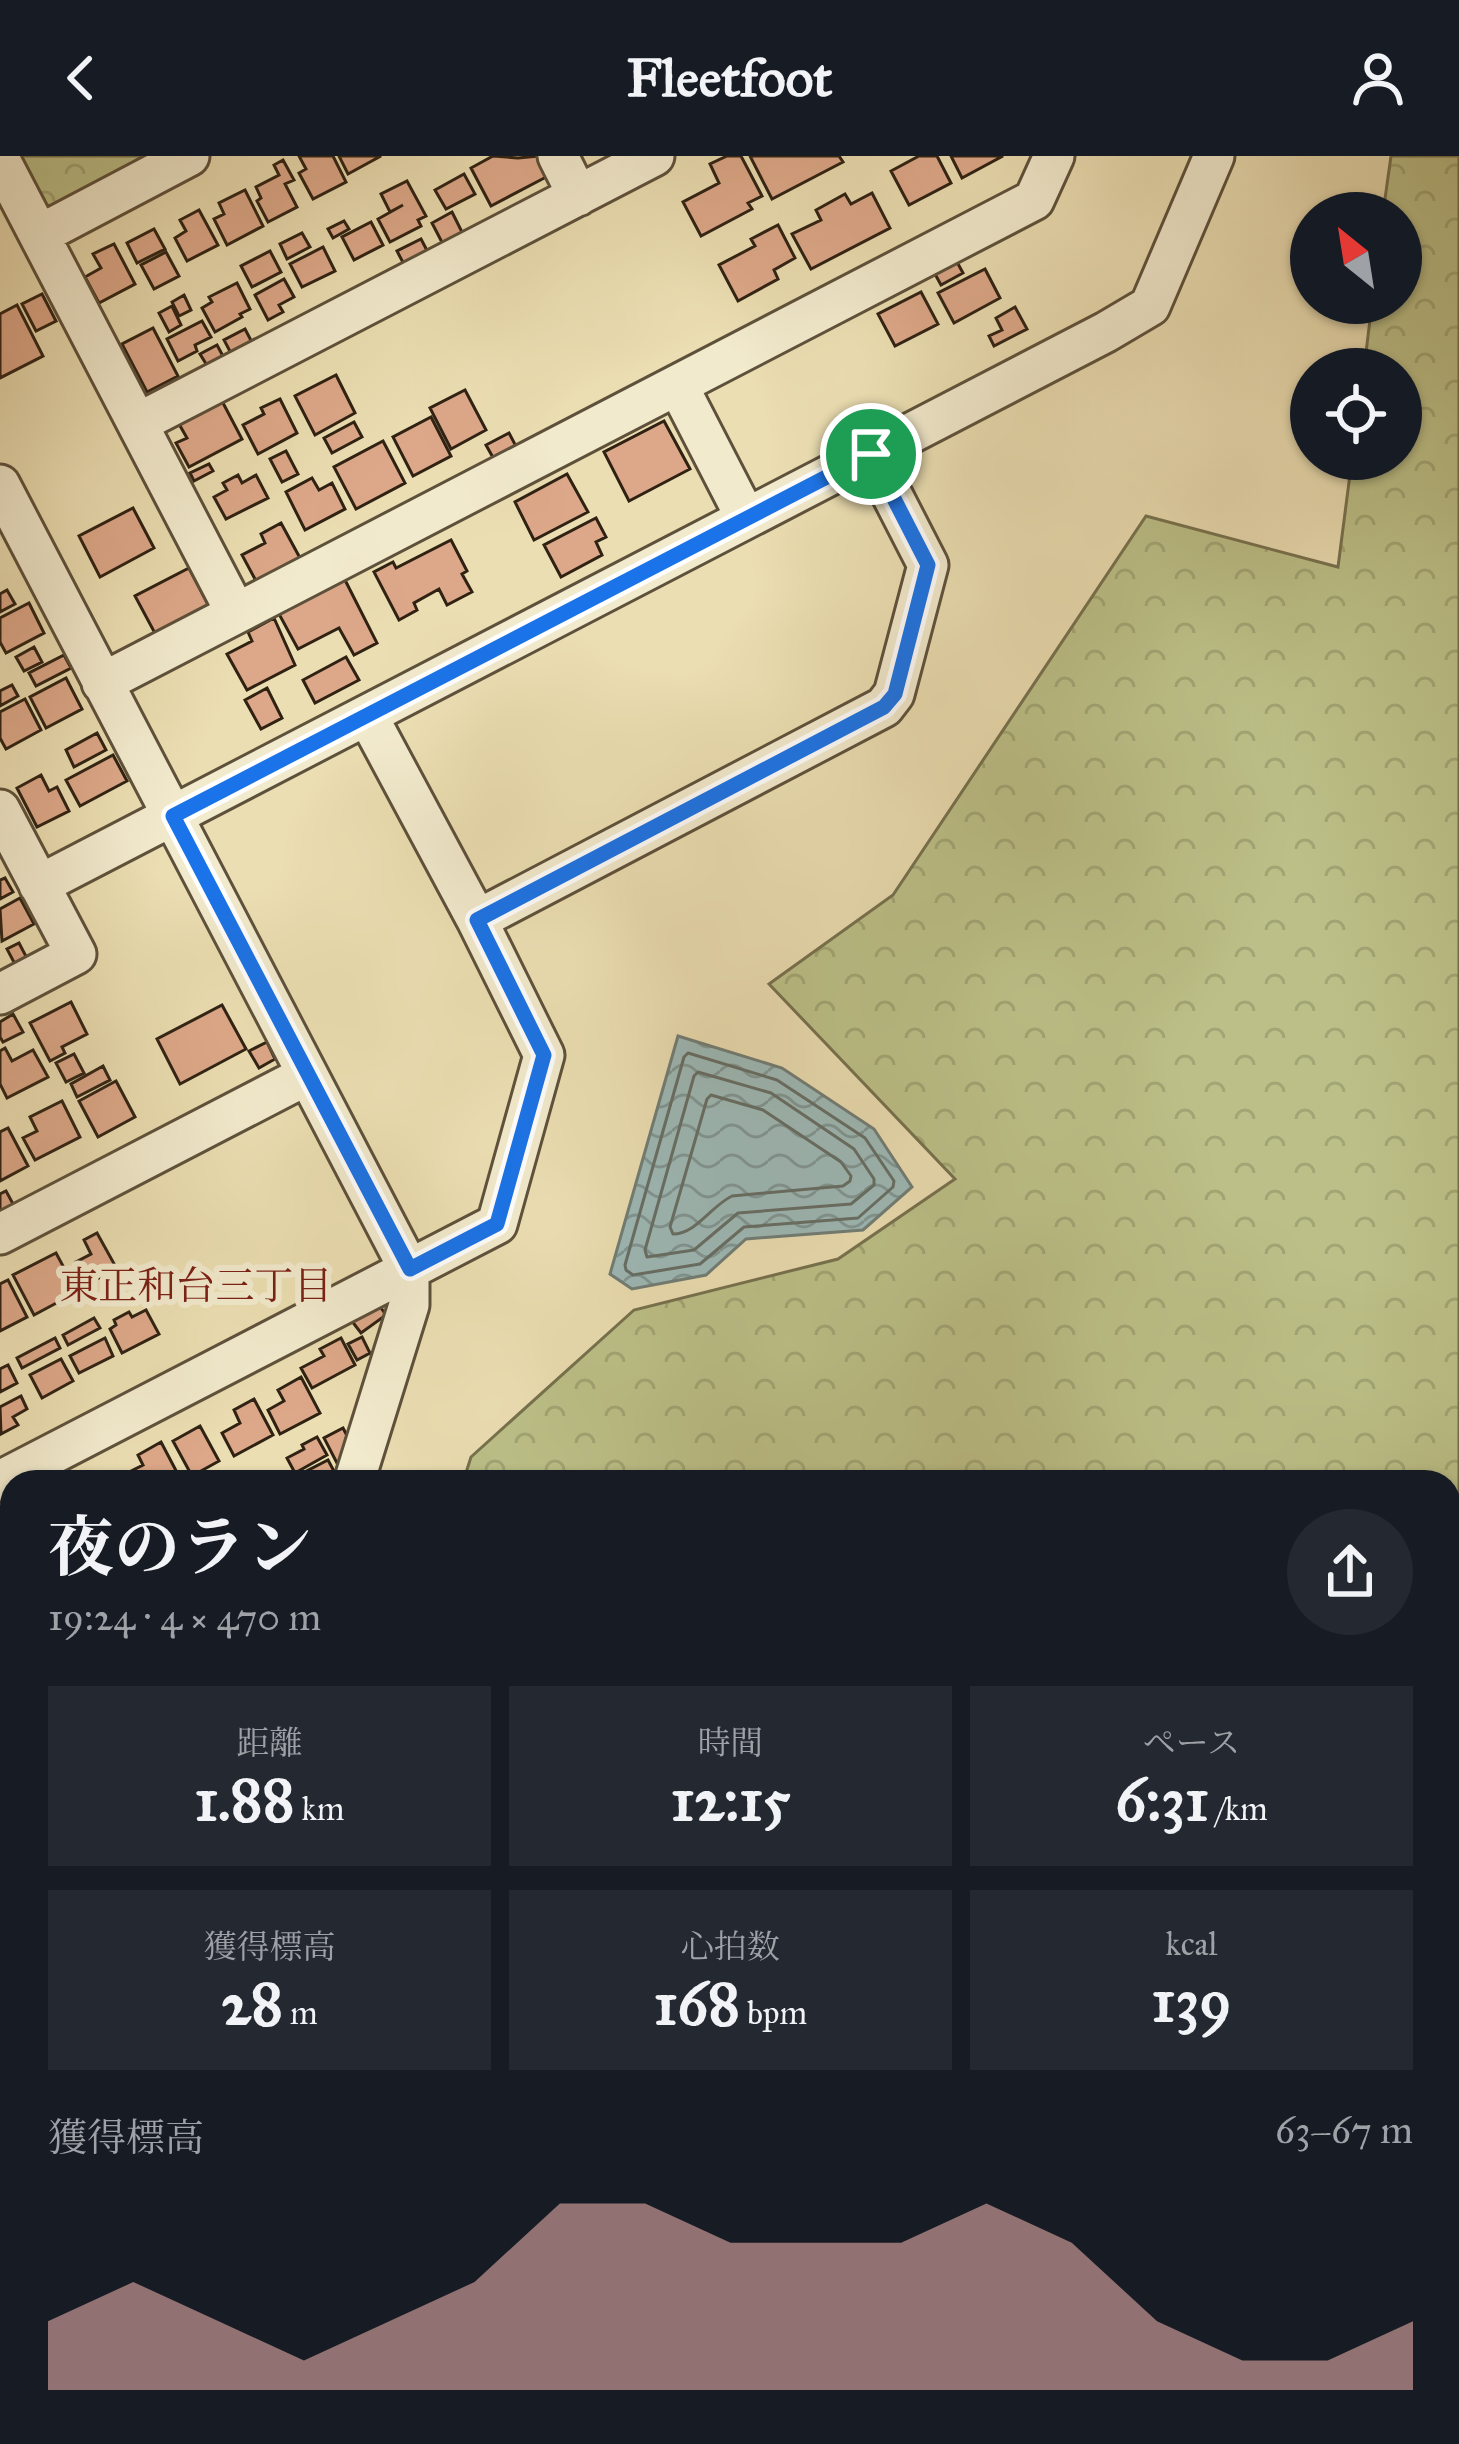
<!DOCTYPE html>
<html lang="ja">
<head>
<meta charset="utf-8">
<style>
	:root { --surface:#171b24; --page:#242831; --text:#f1f3f6; --muted:#9ea1a6; --accent:#c59692 }
	body { margin:0; font-family:"IM FELL Great Primer","Noto Serif JP",serif; background:var(--page); color:var(--text); height:100vh; display:flex; flex-direction:column; font-size:45px; white-space:nowrap }
	* { box-sizing:border-box; margin:0 }
	p { font-size:39px; color:var(--muted) }
	.icon { flex:none; width:66px; height:66px; fill:none; stroke:currentColor; stroke-width:2; stroke-linecap:round; stroke-linejoin:round }
	.map { position:relative; flex:1; overflow:hidden }
	.sheet { position:absolute; left:0px; top:1314px; width:1461px; height:975px; display:flex; flex-direction:column; background:var(--surface); border-radius:36px 36px 0 0; box-shadow:0 3px 9px #0004 }
	.sheet>* { flex:none }
	.needle { width:78px; rotate:330deg }
	.buttons { position:absolute; left:1290px; top:36px; display:grid; gap:24px }
	.buttons a { display:grid; place-items:center; width:132px; height:132px; border-radius:50%; background:var(--surface); box-shadow:0 3px 9px #0004; font-size:60px }
	.pin { position:absolute; display:grid; place-items:center; width:102px; height:102px; color:#fff; margin:-51px; border:6px solid #fff; border-radius:50%; box-shadow:0 3px 12px #0007 }
	.round { display:grid; place-items:center; flex:none; width:126px; height:126px; border-radius:63px; background:var(--page) }
	.overview { display:flex; align-items:center; justify-content:space-between; height:204px; padding:0 48px }
	h1 { font-size:66px; font-weight:700; line-height:90px }
	.metrics { display:grid; grid-template-columns:repeat(3,1fr); gap:18px; height:204px; padding:12px 48px }
	.metrics div { display:grid; align-content:center; border-radius:0px; background:var(--page); text-align:center }
	.metrics b { font-size:60px; font-weight:700 }
	.metrics small { font-size:33px; font-weight:400 }
	.metrics p { font-size:33px }
	.chart { height:336px; padding:24px 48px }
	.chart p { display:flex; justify-content:space-between }
	.chart svg { width:100%; height:216px; margin-top:12px; fill:var(--accent); opacity:.7 }
	header { display:flex; justify-content:space-between; align-items:center; height:156px; padding:0 48px; background:var(--surface); font-size:54px; font-weight:700 }
	.map>svg:first-child { display:block }
	.forest { fill:url(#forest-crowns); stroke:#76714e; stroke-width:3 }
	.water { fill:url(#water-waves); stroke:#717d75; stroke-width:3 }
	.lines { fill:none; stroke-linecap:round; stroke-linejoin:round }
	.shore { stroke:#666e65; stroke-width:3 }
	.building { fill:#dda889; stroke:#2f2213; stroke-width:3 }
	.street-casing { stroke:#5e513b; stroke-width:45 }
	.street { stroke:#f2eacd; stroke-width:39 }
	.route-casing { stroke:#fff; stroke-width:24 }
	.route { stroke:#1a73e8; stroke-width:15 }
	.labels { text-anchor:middle; dominant-baseline:central; stroke-width:12; stroke-linejoin:round; paint-order:stroke }
	.neighbourhood-label { font-size:39px; fill:#7a1f14; stroke:#f2eacd }
</style>
</head>
<body>
<header><svg class="icon" aria-label="back" viewBox="0 0 24 24"><path d="M15 5l-7 7 7 7"/></svg>Fleetfoot<svg class="icon" aria-label="person" viewBox="0 0 24 24"><circle cx="12" cy="8" r="4"/><path d="M4 21q1-7 8-7t8 7"/></svg></header>
<div class="map">
<svg width="1459" height="2288" viewBox="0 0 1459 2288">
	<defs>
		<pattern id="forest-crowns" width="20" height="18" patternUnits="userSpaceOnUse" patternTransform="scale(3)"><rect width="20" height="18" fill="#bcc088"/><path d="M2 6a3 3 0 1 1 6 0M12 15a3 3 0 1 1 6 0" fill="none" stroke="#a2a574"/></pattern>
		<pattern id="water-waves" width="16" height="10" patternUnits="userSpaceOnUse" patternTransform="scale(3)"><rect width="16" height="10" fill="#9db9b7"/><path d="M0 5q4-4 8 0t8 0" fill="none" stroke="#809694"/></pattern>
	</defs>
	<rect width="100%" height="100%" fill="#ebdeb2"/>
	<filter id="stains"><feTurbulence type="fractalNoise" baseFrequency=".00167" numOctaves="4"/><feColorMatrix values="0 0 0 0 .2 0 0 0 0 .09 0 0 0 0 .02 0 0 0 .5 -.17"/></filter>
	<radialGradient id="worn" r=".72"><stop offset=".6" stop-color="#630" stop-opacity="0"/><stop offset="1" stop-color="#630" stop-opacity=".3"/></radialGradient>
	<path class="forest" d="M14 0H156L54 54 40 50Z
		M1391 0H1459V2288H312L308 2277H1449V1326H463L471 1301 634 1154 838 1103 955 1023 769 828 893 739 1146 360 1338 411 1352 303H1401V213H1364L1372 147H1401V57H1383Z"/>
	<path class="water" d="M678 880 782 912 874 973 912 1031 863 1074 746 1083 706 1119 632 1133 610 1118Z"/>
	<g class="lines">
		<path class="shore" d="M688 897 777 924 865 982 894 1025 893 1031 858 1062 744 1071 700 1108 633 1119 626 1114 625 1109 684 901Z
			M698 916 771 937 854 993 874 1023V1029L851 1048 738 1057 694 1094 647 1101 645 1094 694 920Z
			M711 939 763 954 841 1006 851 1020 850 1025 843 1030 732 1040C711 1050 696 1078 673 1078L670 1071 707 943Z"/>
	</g>
	<path class="building" d="M299 0H333L346 26 313 43 299 17 306 13Z
		M339 0H381L348 18Z
		M493 0 518 2 539 0 550 19 491 50 471 12Z
		M727 0H741L762 40 748 47 752 53 701 80 683 46 719 27 710 8Z
		M750 0H839L843 6 772 43Z
		M919 0H937L951 27 909 49 891 15Z
		M951 0H1003L962 22Z
		M283 4 294 24 285 28 297 51 268 66 257 45 261 42 256 31 279 19 274 9Z
		M464 18 475 38 446 53 435 34Z
		M407 25 426 60 418 64 421 70 390 86 378 63 403 49 390 56 381 38Z
		M245 34 263 70 227 89 214 63 224 58 219 47Z
		M872 37 890 72 811 113 792 78 821 64 816 54 845 38 851 48Z
		M199 54 218 89 187 105 175 82 186 75 180 64Z
		M452 56 466 84 446 94 432 67Z
		M344 65 349 73 333 82 328 73Z
		M371 66 383 89 354 104 342 81Z
		M778 69 795 102 774 114 778 123 738 145 719 109 755 90 751 83Z
		M154 73 165 93 137 107 127 87Z
		M302 77 310 91 287 103 280 88Z
		M421 83 432 104 408 116 397 95Z
		M114 88 135 128 99 147 85 121 101 112 93 98Z
		M323 91 335 115 302 131 290 108Z
		M270 95 281 116 252 131 241 110Z
		M166 96 179 120 154 133 141 109Z
		M957 106 963 117 941 129 935 118Z
		M985 113 1000 142 954 167 938 137Z
		M284 123 294 141 279 149 283 156 268 164 255 139Z
		M237 127 250 153 240 158 242 161 215 176 202 152 212 146 209 141Z
		M921 136 938 168 895 190 878 158Z
		M42 138 56 165 36 175 22 148Z
		M184 139 191 154 179 160 172 146Z
		M17 149 43 200 0 222V158Z
		M172 150 181 169 169 176 159 157Z
		M1015 151 1027 173 994 190 989 180 1002 174 996 162Z
		M202 165 211 181 195 189 197 195 178 205 167 183Z
		M153 172 178 220 147 236 122 188Z
		M245 173 255 192 234 203 224 184Z
		M217 189 224 202 208 211 200 198Z
		M336 219 355 257 315 279 295 240Z
		M465 234 486 274 451 293 430 252Z
		M280 243 297 277 258 298 243 269 264 258 261 252Z
		M222 245 242 283 189 311 176 287 187 282 179 268Z
		M431 261 451 300 413 320 393 281Z
		M664 265 690 313 629 345 604 296Z
		M354 266 362 281 332 297 324 282Z
		M509 277 518 294 495 305 486 289Z
		M383 285 405 327 356 353 334 311Z
		M286 295 298 318 282 326 270 303Z
		M209 308 213 315 194 325 190 317Z
		M567 318 588 356 534 384 515 346Z
		M238 319 242 327 256 319 268 342 226 363 214 341 227 334 223 327Z
		M312 322 319 334 332 327 345 353 305 374 286 336Z
		M133 352 154 392 100 421 79 380Z
		M596 362 606 381 596 386 602 399 561 421 544 389Z
		M281 367 300 402 256 425 242 399 265 387 261 378Z
		M451 384 467 415 462 418 472 436 447 449 439 433 414 447 417 454 399 464 374 416 393 406 396 412Z
		M189 412 211 454 157 481 135 440Z
		M345 424 377 487 354 499 339 472 298 493 279 458Z
		M7 434 15 448 0 456V438Z
		M29 447 44 477 6 497 0 486V462Z
		M274 462 295 509 247 534 227 498 252 485 248 476Z
		M34 491 42 506 24 515 16 501Z
		M64 499 71 512 36 530 29 517Z
		M346 501 359 524 315 547 303 524Z
		M66 522 82 553 46 572 30 541Z
		M12 529 18 540 0 550V535Z
		M267 532 282 562 261 573 245 544Z
		M25 543 41 574 6 593 0 582V556Z
		M97 577 106 594 74 611 66 594Z
		M113 599 127 625 80 650 66 624Z
		M41 619 49 635 57 631 69 655 37 671 17 632Z
		M5 722 13 736 0 743V724Z
		M20 742 34 768 2 785 0 753Z
		M19 787 29 806 17 812 7 793Z
		M71 846 87 878 62 891 65 897 50 905 30 867Z
		M222 849 246 893 180 928 157 883Z
		M13 858 23 876 3 886 0 881V866Z
		M267 886 275 903 259 912 249 895Z
		M5 892 12 905 33 894 48 921 7 942 0 928V895Z
		M74 898 84 917 66 926 56 907Z
		M103 910 110 924 77 941 71 928Z
		M116 925 135 961 98 981 79 945Z
		M62 945 80 981 35 1004 23 982 37 975 30 961Z
		M8 972 28 1010 0 1025V976Z
		M6 1035 18 1057 0 1060V1038Z
		M97 1077 117 1113 87 1128 76 1106 91 1098 84 1084Z
		M56 1097 77 1136 34 1159 13 1119Z
		M8 1124 27 1161 0 1175V1128Z
		M376 1145 386 1159 361 1177 351 1164Z
		M146 1154 159 1178 122 1197 110 1173 116 1169 114 1164 129 1156 132 1161Z
		M94 1162 100 1172 68 1189 63 1179Z
		M362 1181 370 1197 357 1204 348 1188Z
		M55 1182 60 1192 22 1212 17 1202Z
		M105 1182 113 1200 79 1217 70 1200Z
		M341 1182 355 1209 312 1232 301 1212 324 1200 320 1193Z
		M61 1203 73 1225 42 1242 30 1219Z
		M8 1209 17 1227 0 1236V1213Z
		M301 1221 320 1257 280 1278 268 1254 284 1245 278 1234Z
		M21 1240 27 1253 13 1261 18 1269 1 1278 0 1251Z
		M254 1243 273 1279 234 1300 222 1277 240 1267 234 1254Z
		M200 1270 219 1305 192 1320 173 1285Z
		M343 1272 358 1301 339 1311 324 1282Z
		M317 1281 327 1299 295 1317 287 1302 304 1293 302 1289Z
		M161 1286 182 1326H122L119 1321 143 1309 138 1299Z
		M328 1304 336 1319 324 1326H300L297 1320Z
		M12 1370V1407L0 1385V1376Z
		M12 1411V1431L5 1435 0 1426V1417Z
		M12 1652V1691L0 1698V1670L2 1669 0 1659Z"/>
	<g class="lines">
		<g class="street-casing">
			<path id="street" d="M558 0 578 40
				M0 4 236 457
				M39 79 189 0
				M678 230 746 362
				M138 267 654 0
				M0 329 409 1113V1149L354 1326
				M102 527 1034 44 1054 0
				M0 654 76 798 0 838
				M39 729 1106 176 1150 150 1214 0
				M477 764 884 551 894 538 928 409 871 298
				M0 1078 307 919
				M0 1325 497 1068 544 899 477 764 367 559
				M0 1583 12 1577"/>
		</g>
		<use href="#street" class="street"/>
	</g>
	<g class="lines">
		<g class="route-casing">
			<path id="route" d="M871 298 928 409 895 538 884 551 477 764 544 899 497 1068 410 1113 173 660Z"/>
		</g>
		<use href="#route" class="route"/>
	</g>
	<g class="labels">
		<g class="neighbourhood-label">
			<text x="196" y="1130">東正和台三丁目</text>
		</g>
	</g>
	<rect width="100%" height="100%" filter="url(#stains)"/>
	<rect width="100%" height="100%" fill="url(#worn)"/>
</svg>
<div class="buttons">
<a><svg class="needle" viewBox="-14 -14 28 28"><path d="M0-13l5 13h-10z" fill="#e53935"/><path d="M0 13l5-13h-10z" fill="#9ea1a6"/></svg></a>
<a><svg class="icon" aria-label="locate" viewBox="0 0 24 24"><circle cx="12" cy="12" r="6"/><path d="M12 2v4M12 18v4M2 12h4M18 12h4"/></svg></a>
</div>
<div class="pin" style="left:871px;top:298px;background:#1e9e55"><svg class="icon" aria-label="arrive" viewBox="0 0 24 24"><path d="M6 21V4h12l-3 4 3 4H6"/></svg></div>
<section class="sheet">
<div class="overview"><div><h1>夜のラン</h1><p>19:24 · 4 × 470 m</p></div><a class="round"><svg class="icon" aria-label="share" viewBox="0 0 24 24"><path d="M12 15V3M7 8l5-5 5 5M5 13v7h14v-7"/></svg></a></div>
<div class="metrics">
<div><p>距離</p><b>1.88<small> km</small></b></div>
<div><p>時間</p><b>12:15</b></div>
<div><p>ペース</p><b>6:31<small> /km</small></b></div>
</div>
<div class="metrics">
<div><p>獲得標高</p><b>28<small> m</small></b></div>
<div><p>心拍数</p><b>168<small> bpm</small></b></div>
<div><p>kcal</p><b>139</b></div>
</div>
<div class="chart"><p><span>獲得標高</span>63–67 m</p>
<svg viewBox="0 0 160 44" preserveAspectRatio="none"><path d="M0 44V30L10 22L20 30L30 38L40 30L50 22L60 6L70 6L80 14L90 14L100 14L110 6L120 14L130 30L140 38L150 38L160 30V44z"/></svg>
</div>
</section>
</div>
</body>
</html>
